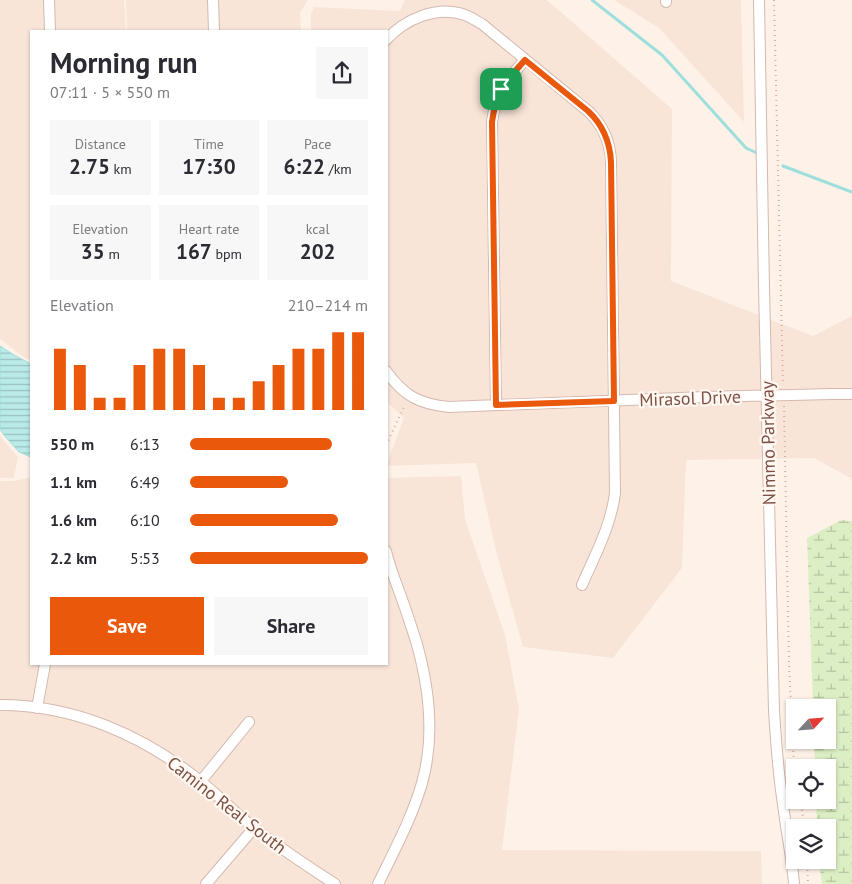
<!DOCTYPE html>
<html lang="en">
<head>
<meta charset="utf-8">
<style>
	:root { --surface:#fff; --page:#f7f7f7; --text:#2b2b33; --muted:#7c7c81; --accent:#ea580c }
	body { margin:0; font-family:"PT Sans",sans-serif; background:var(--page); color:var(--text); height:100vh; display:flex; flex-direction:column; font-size:19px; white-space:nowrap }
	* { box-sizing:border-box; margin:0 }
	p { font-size:16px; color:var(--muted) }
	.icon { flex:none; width:28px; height:28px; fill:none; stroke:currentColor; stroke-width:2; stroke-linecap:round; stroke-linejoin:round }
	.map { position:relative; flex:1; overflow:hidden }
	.side { position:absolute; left:30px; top:30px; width:358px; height:635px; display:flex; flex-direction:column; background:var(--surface); border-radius:0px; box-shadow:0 1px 4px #0004 }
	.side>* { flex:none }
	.needle { width:32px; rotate:64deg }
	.buttons { position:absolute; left:786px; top:699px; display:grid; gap:10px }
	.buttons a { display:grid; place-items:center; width:50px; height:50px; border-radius:0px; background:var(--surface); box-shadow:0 1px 4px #0004; font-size:25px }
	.pin { position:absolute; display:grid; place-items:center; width:42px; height:42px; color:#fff; margin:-21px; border-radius:10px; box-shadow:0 2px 8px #0006 }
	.round { display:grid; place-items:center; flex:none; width:52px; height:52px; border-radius:0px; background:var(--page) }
	.head { display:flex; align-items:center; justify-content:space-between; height:85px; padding:0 20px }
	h1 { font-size:28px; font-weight:600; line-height:38px }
	.stats { display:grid; grid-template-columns:repeat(3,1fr); gap:8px; height:85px; padding:5px 20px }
	.stats div { display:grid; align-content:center; border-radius:0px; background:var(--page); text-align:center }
	.stats b { font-size:21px; font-weight:600 }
	.stats small { font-size:14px; font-weight:400 }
	.stats p { font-size:14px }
	.chart { height:140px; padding:10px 20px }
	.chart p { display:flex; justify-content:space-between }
	.chart svg { width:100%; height:90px; margin-top:5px; stroke:var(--accent); stroke-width:6 }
	.cta { display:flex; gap:10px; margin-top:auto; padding:10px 20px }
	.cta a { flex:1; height:58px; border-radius:0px; background:var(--accent); color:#fff; font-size:20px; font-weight:600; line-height:58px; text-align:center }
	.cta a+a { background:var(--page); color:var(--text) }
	ul { padding:0 20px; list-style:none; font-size:16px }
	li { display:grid; grid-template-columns:80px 60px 1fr; align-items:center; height:38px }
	li i { height:12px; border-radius:6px; background:var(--accent) }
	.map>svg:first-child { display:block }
	.residential { fill:#f9e5d8 }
	.wetland { fill:url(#wetland-marsh) }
	.water { fill:url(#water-rules); stroke:#9ededc }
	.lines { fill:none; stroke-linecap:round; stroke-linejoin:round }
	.stream { stroke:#9ededc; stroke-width:3 }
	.minor-casing { stroke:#d5b9ae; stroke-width:12 }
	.path { stroke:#dcac9f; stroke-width:2; stroke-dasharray:1 4; stroke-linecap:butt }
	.minor { stroke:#fff; stroke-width:10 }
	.route-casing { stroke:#fff; stroke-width:10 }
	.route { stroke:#ea580c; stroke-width:6 }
	.labels { text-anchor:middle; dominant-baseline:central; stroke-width:4.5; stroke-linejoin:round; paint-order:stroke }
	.street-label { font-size:18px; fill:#7c5248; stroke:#fff7f0 }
</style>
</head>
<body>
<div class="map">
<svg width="852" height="884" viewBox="0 0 852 884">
	<defs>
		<pattern id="wetland-marsh" width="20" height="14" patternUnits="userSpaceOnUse" patternTransform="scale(1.25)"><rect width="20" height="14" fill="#dceec4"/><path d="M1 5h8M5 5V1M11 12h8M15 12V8" fill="none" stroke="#b7c3a1"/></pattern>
		<pattern id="water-rules" width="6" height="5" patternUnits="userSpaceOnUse" patternTransform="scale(1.25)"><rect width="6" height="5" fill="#b9ebe9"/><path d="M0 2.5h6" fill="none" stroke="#9bc1bf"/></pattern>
	</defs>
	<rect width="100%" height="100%" fill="#fef2e8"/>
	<path class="residential" d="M0 0H124L126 31H31V360L25 358 0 339Z
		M126 0H308L300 13 301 31H127Z
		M405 0H547L672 109 671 281 813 336 852 316V479L814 458 686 460 682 568 613 658 523 647 497 555 476 463 386 466 404 418 386 401V31H311V14L314 7 400 11Z
		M614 0H741L744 122 659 28Z
		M0 436 18 457 14 478H0Z
		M461 476 465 519 505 635 519 709 502 850 761 851 762 884H0V481H14L31 477V664H386V478Z"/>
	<path class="wetland" d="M841 520 852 521V884H822L819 860H828V828L817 827 816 800H828V768L815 767 814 740H828V708L813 707 807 538Z"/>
	<path class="water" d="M0 346 14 355 31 364V457L19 452 4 435 0 429Z"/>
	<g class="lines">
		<path class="stream" d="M592 0 662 55 746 148 757 153
			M783 166 852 192"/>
		<g class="minor-casing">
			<path id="minor" d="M49 0 50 31
				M213 0 214 31
				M666 0V2
				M759 0 764 288 774 711C776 742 778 773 783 804 786 831 792 857 794 884
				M386 40C405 19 437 5 465 15 471 17 476 21 482 24L588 111C603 125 610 141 611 161L615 493C611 526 595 555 582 585
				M386 371C404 396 419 404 449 407L705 397 831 394H852
				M496 405 492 122C496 92 506 81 525 60
				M0 705C74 705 142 735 199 780 218 795 235 813 254 828 280 848 307 866 335 884
				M37 708 45 664
				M201 781 249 722
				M206 884 254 828
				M378 884C394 851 412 818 422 783 435 737 429 686 416 641 412 629 408 616 404 605 398 587 390 569 386 551"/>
		</g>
		<path class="path" d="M774 0 783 383
			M784 406 789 664 794 766 795 774
			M386 445 405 405
			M800 800 805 828
			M807 860 808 884"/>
		<use href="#minor" class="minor"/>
	</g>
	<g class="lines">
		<g class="route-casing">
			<path id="route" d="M525 60 588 111C603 125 610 141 611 162L614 401 496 405 492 122C496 92 506 81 525 60Z"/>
		</g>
		<use href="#route" class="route"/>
	</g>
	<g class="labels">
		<g class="street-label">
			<text transform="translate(690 398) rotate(-2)">Mirasol Drive</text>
			<text transform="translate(768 443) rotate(-91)">Nimmo Parkway</text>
			<text transform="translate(227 805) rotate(38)">Camino Real South</text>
		</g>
	</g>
</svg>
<div class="buttons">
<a><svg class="needle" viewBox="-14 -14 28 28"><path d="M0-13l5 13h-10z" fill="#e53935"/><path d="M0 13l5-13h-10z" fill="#7c7c81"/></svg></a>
<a><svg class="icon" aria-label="locate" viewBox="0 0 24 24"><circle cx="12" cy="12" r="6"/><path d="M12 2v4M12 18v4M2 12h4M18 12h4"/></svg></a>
<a><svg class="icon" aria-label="layers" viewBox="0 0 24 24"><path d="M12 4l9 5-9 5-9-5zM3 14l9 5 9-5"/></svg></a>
</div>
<div class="pin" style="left:501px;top:89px;background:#1e9e55"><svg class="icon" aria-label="arrive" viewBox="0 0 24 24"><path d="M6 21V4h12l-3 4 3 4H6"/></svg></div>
<section class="side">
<div class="head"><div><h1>Morning run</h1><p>07:11 · 5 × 550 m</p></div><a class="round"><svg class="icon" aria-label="share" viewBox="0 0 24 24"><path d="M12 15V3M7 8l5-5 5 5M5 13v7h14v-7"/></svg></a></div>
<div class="stats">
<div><p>Distance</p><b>2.75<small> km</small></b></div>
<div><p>Time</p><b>17:30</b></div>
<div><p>Pace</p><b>6:22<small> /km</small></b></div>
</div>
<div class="stats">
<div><p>Elevation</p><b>35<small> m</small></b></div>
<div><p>Heart rate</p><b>167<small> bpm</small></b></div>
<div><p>kcal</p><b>202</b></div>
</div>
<div class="chart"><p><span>Elevation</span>210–214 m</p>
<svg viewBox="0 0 160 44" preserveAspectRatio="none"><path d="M5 44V14M15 44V22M25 44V38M35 44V38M45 44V22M55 44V14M65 44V14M75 44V22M85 44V38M95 44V38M105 44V30M115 44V22M125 44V14M135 44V14M145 44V6M155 44V6"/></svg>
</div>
<ul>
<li><b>550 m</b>6:13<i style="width:80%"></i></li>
<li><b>1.1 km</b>6:49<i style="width:55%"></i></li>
<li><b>1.6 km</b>6:10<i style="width:83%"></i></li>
<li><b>2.2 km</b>5:53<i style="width:100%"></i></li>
</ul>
<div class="cta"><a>Save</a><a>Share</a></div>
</section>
</div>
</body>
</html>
